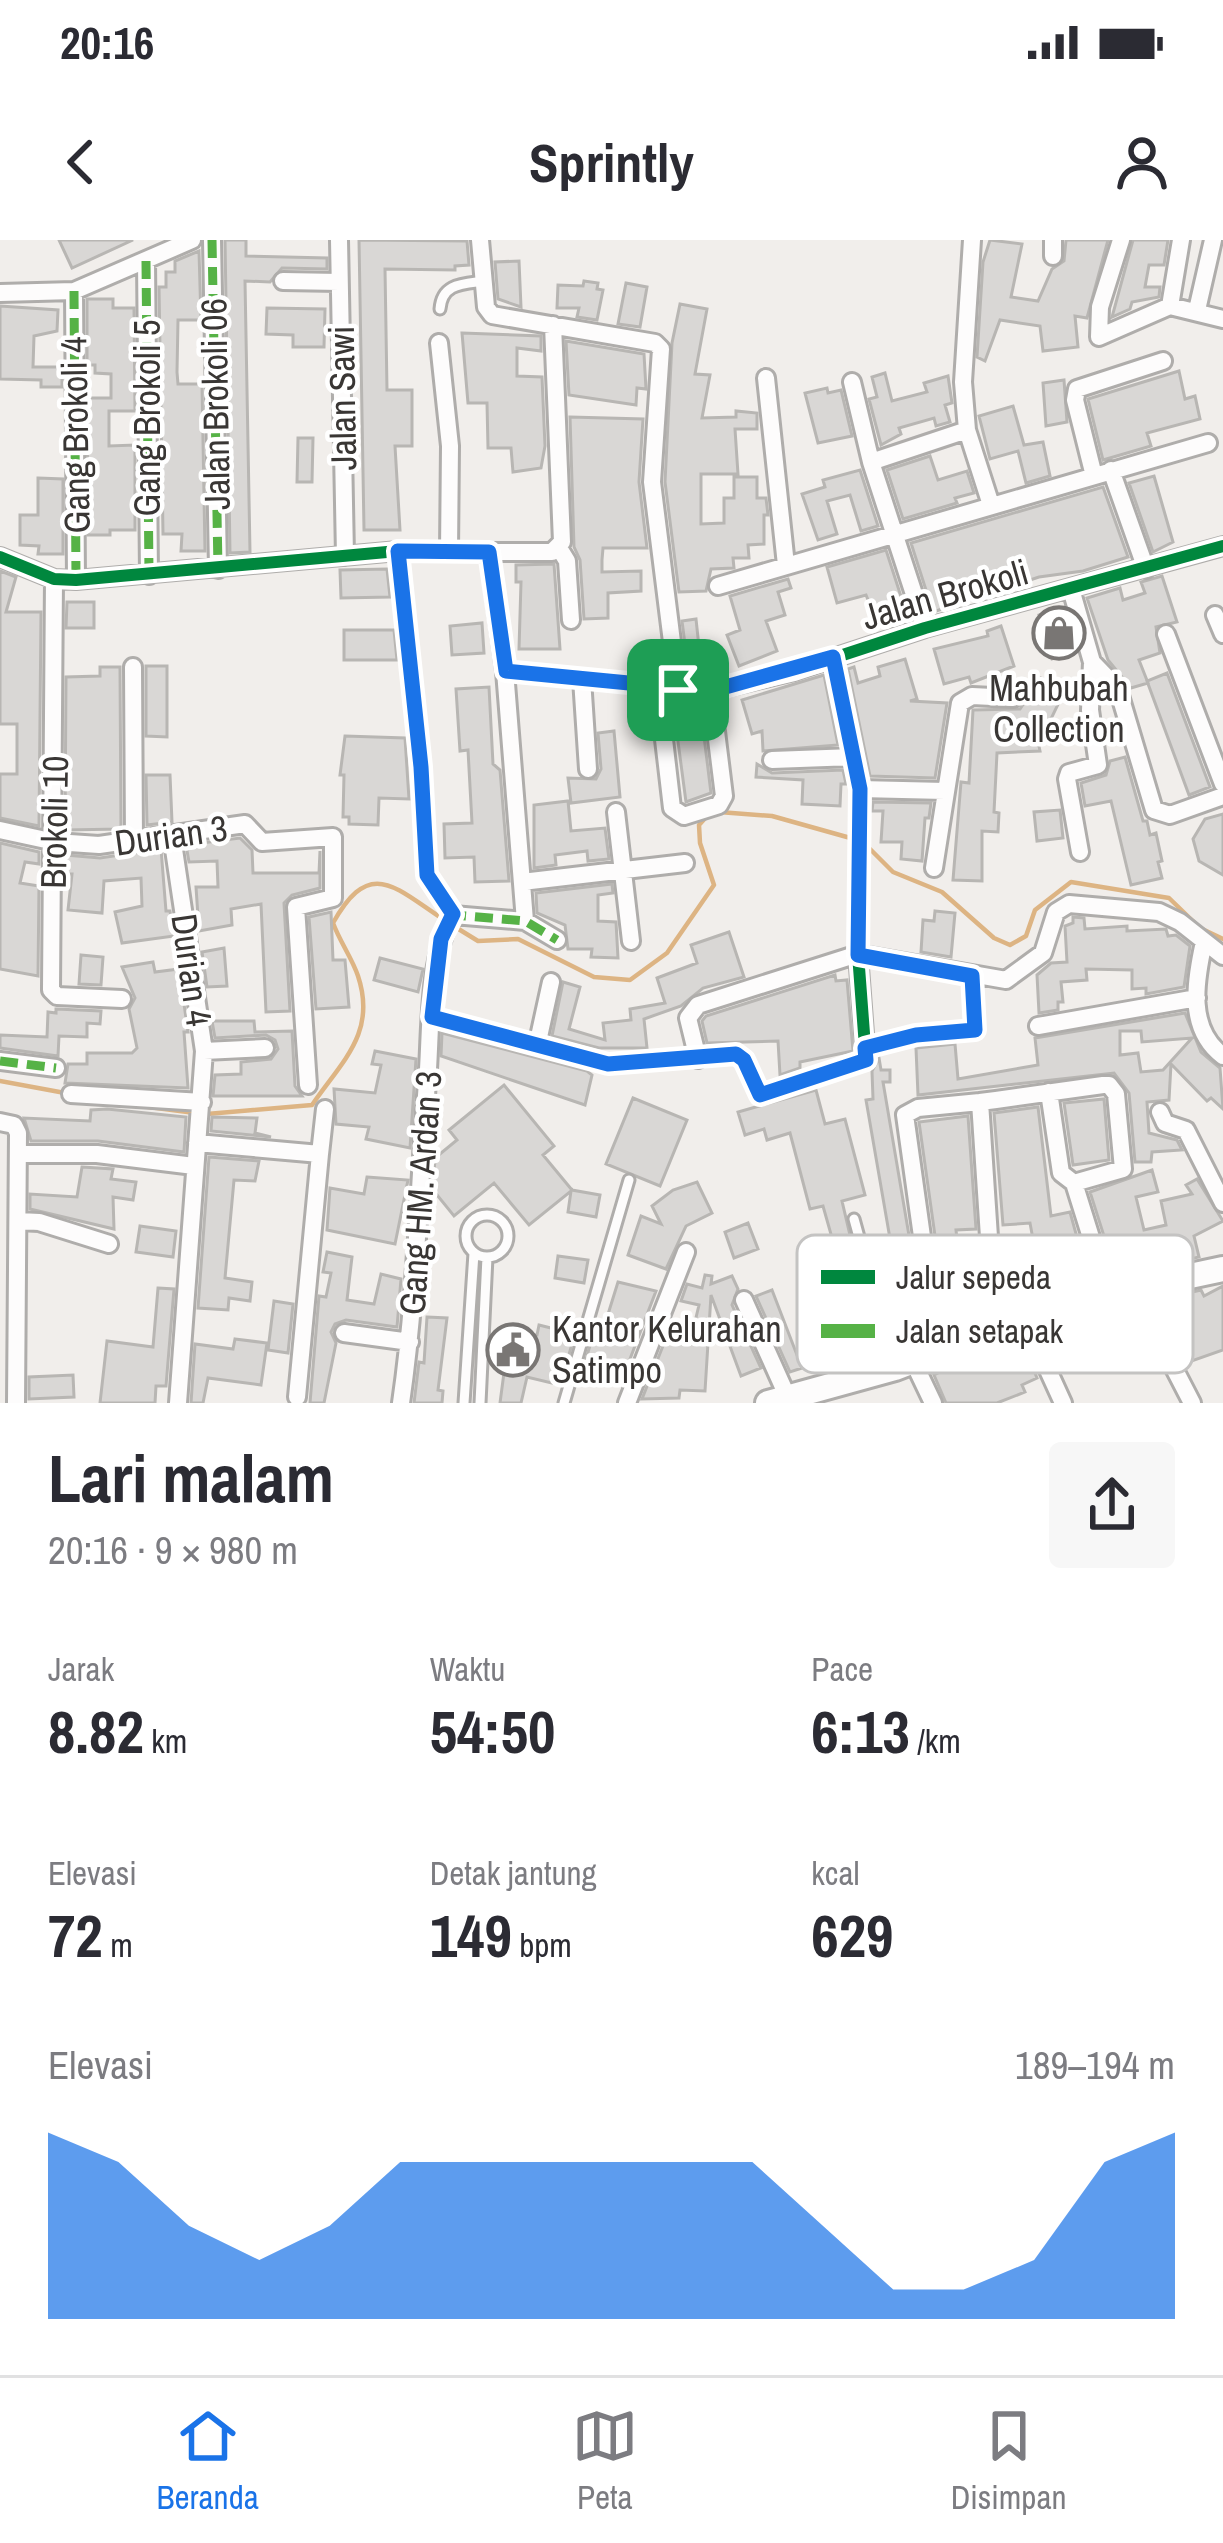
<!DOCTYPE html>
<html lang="id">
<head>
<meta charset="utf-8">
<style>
	:root { --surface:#fff; --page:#f7f7f7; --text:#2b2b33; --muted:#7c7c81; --line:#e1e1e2; --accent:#1a73e8 }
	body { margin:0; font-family:"Archivo Narrow",sans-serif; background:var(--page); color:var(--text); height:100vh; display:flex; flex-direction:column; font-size:45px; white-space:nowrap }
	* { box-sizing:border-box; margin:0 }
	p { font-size:39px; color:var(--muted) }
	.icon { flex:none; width:66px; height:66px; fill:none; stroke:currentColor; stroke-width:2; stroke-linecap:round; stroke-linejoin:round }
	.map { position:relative; height:1163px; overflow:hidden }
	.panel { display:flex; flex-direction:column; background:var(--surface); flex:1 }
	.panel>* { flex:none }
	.pin { position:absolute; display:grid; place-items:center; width:102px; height:102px; color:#fff; margin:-51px; border-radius:24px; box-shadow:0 6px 18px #0006 }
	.round { display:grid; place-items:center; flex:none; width:126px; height:126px; border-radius:12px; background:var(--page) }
	.head { display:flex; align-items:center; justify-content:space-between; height:204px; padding:0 48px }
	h1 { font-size:66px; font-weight:700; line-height:90px }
	.stats { display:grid; grid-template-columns:repeat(3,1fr); gap:18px; height:204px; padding:12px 48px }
	.stats div { display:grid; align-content:center }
	.stats b { font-size:60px; font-weight:700 }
	.stats small { font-size:33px; font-weight:400 }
	.stats p { font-size:33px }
	.chart { height:336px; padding:24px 48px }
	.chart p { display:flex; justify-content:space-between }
	.chart svg { width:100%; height:216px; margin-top:12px; fill:var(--accent); opacity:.7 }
	.status { display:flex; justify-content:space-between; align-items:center; height:84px; padding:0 60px; background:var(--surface); direction:ltr }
	.status svg { height:33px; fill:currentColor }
	header { display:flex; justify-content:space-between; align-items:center; height:156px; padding:0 48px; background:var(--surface); font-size:54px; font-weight:700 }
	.tab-bar { display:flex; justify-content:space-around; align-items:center; height:168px; border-top:3px solid var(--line); background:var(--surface); font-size:33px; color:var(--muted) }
	.tab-bar a { display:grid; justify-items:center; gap:6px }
	.tab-bar .on { color:var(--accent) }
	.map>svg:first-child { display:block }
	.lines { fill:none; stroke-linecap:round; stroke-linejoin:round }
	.stream { stroke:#ddb483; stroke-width:4.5 }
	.building { fill:#d9d7d5; stroke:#b8b6b3; stroke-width:3; fill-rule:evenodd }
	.lane-casing { stroke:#afadab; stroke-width:15 }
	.street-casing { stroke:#afadab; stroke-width:22 }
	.secondary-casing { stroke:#afadab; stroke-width:30 }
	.lane { stroke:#fdfcfc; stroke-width:9 }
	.street { stroke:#fdfcfc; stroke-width:16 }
	.secondary { stroke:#fdfcfc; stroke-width:24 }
	.quiet { stroke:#56b246; stroke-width:9; stroke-dasharray:18 9; stroke-linecap:butt }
	.cycleway-casing { stroke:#fff; stroke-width:20 }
	.cycleway { stroke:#00873e; stroke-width:12 }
	.route-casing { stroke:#fff; stroke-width:24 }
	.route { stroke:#1a73e8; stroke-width:15 }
	.labels { text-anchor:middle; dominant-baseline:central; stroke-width:9; stroke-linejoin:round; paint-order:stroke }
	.street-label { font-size:36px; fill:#393634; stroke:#fff }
	.poi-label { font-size:36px; fill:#393634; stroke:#fff }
	.key { fill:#fff; stroke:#c4c3c2; stroke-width:3 }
	.key-label { font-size:33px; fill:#393634 }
</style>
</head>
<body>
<div class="status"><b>20:16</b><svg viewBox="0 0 49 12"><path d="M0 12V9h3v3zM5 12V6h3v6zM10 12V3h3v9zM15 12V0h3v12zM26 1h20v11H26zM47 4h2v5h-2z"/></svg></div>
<header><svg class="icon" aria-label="back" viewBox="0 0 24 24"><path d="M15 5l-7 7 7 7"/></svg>Sprintly<svg class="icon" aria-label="person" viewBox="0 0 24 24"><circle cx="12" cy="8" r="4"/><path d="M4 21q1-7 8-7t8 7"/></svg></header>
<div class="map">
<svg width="1223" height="1163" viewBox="0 0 1223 1163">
	<rect width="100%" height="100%" fill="#f1eeeb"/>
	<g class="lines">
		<path class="stream" d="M719 572 772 576 854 599
			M864 603 893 632 942 652 994 698 1010 705 1026 696 1035 670 1071 642 1169 658 1200 688 1223 699
			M452 685 478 701 518 699 594 737 630 740 667 713 714 645 700 603 699 585 708 575
			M0 841 65 853
			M141 866 195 873
			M207 874 312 865C342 821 377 793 358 736 352 718 340 702 333 683 370 617 394 647 443 679"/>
	</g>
	<path class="building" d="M59 0H133L72 28Z
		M225 0H246V16L327 18V29L282 28 270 42 245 41 250 312 230 313Z
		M359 0 467 1 469 25 455 26V30L385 29 387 150H412V206H395L400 290H364Z
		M990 0 1022 4 1011 57 1038 61 1052 29 1064 21 1066 0H1108L1087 78 1075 76 1078 107 1043 111 1040 86 1000 80 985 121 977 117 983 22Z
		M1133 0H1168L1164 25H1149L1145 47H1160L1159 57 1132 62 1130 69 1112 77Z
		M199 11 201 80H178L177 132 178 144H202L205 311H181L182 294H163L159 47H166V32H175V21Z
		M519 21 521 67 498 59 495 22Z
		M584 41 598 43 597 49 603 50 597 80 577 77 579 68H557L558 45 583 46Z
		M626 43 647 47 640 87 618 84Z
		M87 59H113V68H134L135 171H109V206L135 205V290H110V295H88L87 158H111V134L95 133V125H87Z
		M680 64 707 69 695 134 710 135 702 178 736 177V171L757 173V189H735L738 234H701V284L724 283V258H734V237H757V258H766L768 275H764V304L748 305 749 318H733L734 328 711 329 706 351 679 352 665 242 672 103Z
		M0 66 58 70 57 91 34 96 33 127H62V147H41V140L0 139Z
		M267 68 325 69 324 107H293V95L266 94Z
		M462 93 541 96V111L517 108V136L542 137 545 206 541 228 513 232 511 208H488L487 163H468Z
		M566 101 644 114 646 149 637 148 636 165 569 155Z
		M1179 131 1185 159 1195 156 1200 179 1147 193 1151 206 1103 220 1088 159Z
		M885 133 892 161 927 152 924 143 948 136 952 163 945 165 950 182 936 186 934 178 899 188 901 194 881 205 869 159 877 157 872 137Z
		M1064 140 1067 182 1046 186 1043 143Z
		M827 148 828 153 841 150 852 196 818 203 805 153Z
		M1013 166 1024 205 1043 202 1050 236 1026 243 1018 211 990 219 979 176Z
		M570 177 643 179 639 242 647 308H603L602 320V332L641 331V351L608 353V378L584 379 580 320 574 307Z
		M298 198H313L312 242H297Z
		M930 216 938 240 967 231 974 253 955 258 957 263 903 279 887 230Z
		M860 230 878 286 861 291 850 255 827 261 837 294 818 300 802 254 825 247 823 240Z
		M1154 236 1173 302 1153 312 1129 243Z
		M38 238 63 239V314H38L39 306 20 305V275H38Z
		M1103 247 1128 317 1083 331 1039 337 933 372 911 303Z
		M886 310 908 378 879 387 866 355 837 363 827 327Z
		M554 324 560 409H519L521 342H516V325Z
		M387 329 390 357 341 358 340 330Z
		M0 331 16 337 6 372H41L39 586 0 578V534H17V484H0Z
		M1162 336 1177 382 1156 387 1160 413 1139 420 1148 443 1131 448 1108 420 1087 358 1120 348 1123 360 1145 353 1141 342Z
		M788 339 791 348 778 352 785 375 766 381 777 411 739 426 727 395 740 390 730 356Z
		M67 362H94V388H66Z
		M1063 368 1076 412 1052 419 1039 375Z
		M696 379 702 435 689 436 682 381Z
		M482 383 484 413 452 415 450 386Z
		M1001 386 1014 426 971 443 969 437 944 444 934 409 988 396 987 391Z
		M344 390H394L397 420H344Z
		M905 419 917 459 910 461 947 463 935 538 870 536 848 429 854 427 858 443 880 436 878 427Z
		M146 426H167V497L146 496Z
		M100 427H120L121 589 65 590 66 437 100 436Z
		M1167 433 1210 547 1189 555 1147 441Z
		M824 435 838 505 763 511 762 491 752 494 742 460Z
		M1035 435 1065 450 1048 485 1033 478 1040 511 997 513 994 572 999 573 998 592 982 591V641L953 640 961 542 969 543 973 470 1020 469 1026 460 1022 450Z
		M489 447 493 524 500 530 509 641 475 642 474 617 445 618 444 584 472 583 468 510 460 511 456 449Z
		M673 464H700L711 553 686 562Z
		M614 491 620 557 571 563 568 538 596 539 601 529 598 493Z
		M345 496 405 498 409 559 379 558 378 585 349 584V577H343L344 535H340Z
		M1125 517 1143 581H1147L1150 595 1156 593 1162 621 1158 622 1162 638 1131 645 1111 561 1085 566 1081 543 1106 535 1110 521Z
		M757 524 772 533 843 530 846 544H841L840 566 802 564 803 540 756 537Z
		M146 535H170L172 582 147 585Z
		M568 561 571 591 605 588 609 619 588 621 587 611 555 615 556 625 534 628V565Z
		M873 562 931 563 929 578H925L922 621 901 619 902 602H881L883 571H872Z
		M1060 570 1063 598 1037 601 1034 572Z
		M1223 574V635L1199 621 1193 599 1205 579Z
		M240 598 252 610 253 633H319L320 611V648L292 655 284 663 290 771 266 772 261 664 231 669 232 685 199 691 196 647H218L217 621 189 622 186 605Z
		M0 603 39 612V624L25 622 20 643 39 646 38 736 0 729Z
		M161 609 166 671H170L174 696 122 703 115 672 142 666 141 638 104 641 102 673 68 670 72 634H65V615L100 618Z
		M612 644 613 653 598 655V681L616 682 618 718 591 717 592 709H568L565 685 537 673 536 653Z
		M935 671 955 673 951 717 921 712 923 680 934 681Z
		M331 672 333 720H345L349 767 316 769 309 677Z
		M1073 677 1084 678 1085 689 1127 686V691L1166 689 1168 696 1176 695 1190 706 1184 747 1146 754V748L1132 749V730L1086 729 1087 740 1061 742 1063 762H1058V770L1039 773 1037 735 1051 723 1067 722 1065 686 1073 683Z
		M729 692 744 737 703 748 681 766 644 779 647 808H599L552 796 563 742 580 747 569 789 605 800 603 783 631 780 630 769 665 763 657 738 697 723 691 705Z
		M224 708 227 746 207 747 202 712Z
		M81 715 103 717 101 745 79 744Z
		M380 718 423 729 418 752 374 740Z
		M153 722 155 732 179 729 188 792H184L188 848 65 843 68 824H87V813H132L137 808 129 769 135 758 122 727Z
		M835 735 836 741 847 740 853 811 800 822V828L780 835 778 801 707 803 702 781 706 776Z
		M56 769 101 771 100 784 87 783V797L59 796 58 816 0 808V795L47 797 48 772 56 773Z
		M1185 773 1201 812 1220 828 1223 869 1211 858 1207 861 1171 824 1169 860 1147 862 1149 893 1177 900 1182 910 1152 912 1151 922H1135L1129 853 1114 833 918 855 916 808 955 804 958 839 1038 825 1035 798ZM1120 791H1141L1142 802 1192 798 1163 830 1141 832 1138 813 1120 815Z
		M212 781H254L255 792 292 791 295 846 302 856H213L215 835 241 834V822L271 819 278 809 275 800 266 795 215 798Z
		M442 793 587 831 592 835 585 865 441 816Z
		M375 811 416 819 410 908 366 899 369 887 336 884 334 849 375 853 381 825 372 824Z
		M879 818 881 830H890V842H883L914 1025 926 1031 975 1021 986 1057 905 1082 907 1088 894 1092 881 1044 897 1039 866 860 873 859 872 831Z
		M504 845 554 906 543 915 572 950 600 955 596 977 568 972 571 951 529 985 494 943 454 976 433 950 435 918 457 900 449 890Z
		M816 850 825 884 845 879 865 955 842 961 853 1008 836 1012 823 966 810 969 790 893 767 900 764 889 745 895 738 872Z
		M633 858 687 880 660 946 606 924Z
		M1104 859 1109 920 1073 925 1064 863Z
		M1038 867 1051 976 1070 972 1083 1019 1073 1022 1077 1039 1011 1049 1001 1016 1035 1010 1030 983 1003 985 994 873Z
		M107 869 186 877 184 912 98 901H31L24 878 90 881 91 870Z
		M968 876 976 989 956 990 957 999 936 1003 919 882Z
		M212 877 257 878 255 893 271 897 211 891Z
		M209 917 259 921 255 941 234 940 225 1038 252 1042 250 1061 229 1058 228 1070 198 1068Z
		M82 927 113 929 111 939 136 942 133 960 113 957 114 989 30 969V954L77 957Z
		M1152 930 1158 952 1136 957 1144 990 1166 985 1161 961 1192 954 1186 945 1197 939 1223 981 1194 996 1199 1017 1174 1023 1173 1016 1151 1021 1152 1027 1116 1034 1090 952Z
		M367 937 408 940 395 1004 327 990 330 948 364 954Z
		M697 942 712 973 686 986 666 1029 628 1015 641 976 661 984 652 966 673 950Z
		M748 983 758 1009 734 1018 725 992Z
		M140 986 176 991 173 1017 136 1012Z
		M327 1012 352 1017 347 1060 374 1064 381 1034 401 1039 397 1087 346 1080 335 1084 331 1092 336 1103 324 1163H310L319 1056 326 1057 331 1033 323 1032Z
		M558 1016 588 1020 584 1043 555 1038Z
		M705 1035 712 1036 711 1044 732 1036 738 1049 732 1065 761 1128 741 1136 711 1055 705 1151 680 1150 679 1158 642 1159 672 1083 693 1090 699 1065 681 1061 687 1044 702 1048Z
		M618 1042 656 1051 625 1132 585 1123 592 1098 600 1100Z
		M1223 1046V1110L1186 1123 1153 1061 1201 1050 1204 1056Z
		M158 1048 174 1049 166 1146H156L155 1163H100L107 1101 153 1107Z
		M772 1050 802 1128 790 1132 756 1056Z
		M274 1061 293 1064 288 1113 268 1110Z
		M427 1077 447 1078 438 1150 443 1151 442 1163H414L419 1122 424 1123Z
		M539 1085 575 1094 560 1145 527 1137 521 1163H500L505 1125 503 1094 537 1095Z
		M235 1099 267 1103 261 1145 208 1138 203 1163H191L195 1104 233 1109Z
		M1024 1107 1037 1138 1022 1145 1025 1152 997 1163H946L934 1135 970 1117 973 1123 997 1111 1000 1118Z
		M73 1135 74 1157 29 1159V1137Z"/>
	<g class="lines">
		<g class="lane-casing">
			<path id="lane" d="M440 69C442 43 463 44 484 41
				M466 996a21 21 0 1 1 42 0a21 21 0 1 1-42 0Z
				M854 979 895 1128
				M464 1163 474 1013
				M480 1163 487 1017
				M564 1163 629 940"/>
		</g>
		<g class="street-casing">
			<path id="street" d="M212 0 218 329
				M339 0 345 316
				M480 0 486 67 492 75 655 103 661 109 652 242 678 450
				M972 0 963 142 967 190 991 265
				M1121 0 1100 67 1099 97 1170 66 1223 79
				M1053 16V0
				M146 21 149 335
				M283 41 339 42
				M74 51 76 340
				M0 53 74 51 192 0
				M1170 66 1181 0
				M1197 70 1213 0
				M439 103 450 206 449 312
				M766 138 786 325
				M852 142 871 222 925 388
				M871 222 967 190
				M1111 230 1146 329
				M1094 236 1075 160 1077 149 1163 121
				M559 308 567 321 571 380
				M398 311 421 527 427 635 453 675
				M489 312H552L562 302 553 85
				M0 317 54 339 76 340 398 311 489 312 505 431 711 451 794 431 925 388 1223 306
				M54 339 51 750 57 756 122 759
				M718 346 1208 203
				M1071 349 1092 422 1118 449 1154 570 1170 575 1223 556
				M1215 375 1223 394
				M1166 394 1223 544
				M133 427 134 602
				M505 431 525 681
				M582 439 588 529
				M658 448 672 568 684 576 719 565 724 556 711 451
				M772 520 854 517
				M860 549 945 551
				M616 572 631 701
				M0 590 55 602 99 605 245 584 262 602 333 597V658L296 667 308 845
				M172 596 204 811 178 1163
				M1080 612 1067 539 1069 533 1098 525 1090 470 1092 422
				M934 628 960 463 972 456 1013 458
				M522 642 685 623
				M453 675 525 681 557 700
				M1204 702C1195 742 1187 789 1223 816
				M432 777 608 824 736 814 744 820 760 855 866 820 858 714 860 549 833 417
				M1038 786 1197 758
				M537 806 551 742
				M865 808 916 795 975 790 972 736
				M204 811 265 808
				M698 819 688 778 698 765 858 714 1006 740 1043 713 1056 672 1069 664 1159 672 1180 682 1223 716
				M0 821 56 828
				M71 854 202 862
				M980 862 989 997 985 1006 925 1018 905 875 918 868Z
				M980 862 996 860 1103 845H1109L1116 854 1123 929 1074 943 1061 933 1049 852
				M1160 872 1165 883 1186 890 1223 963
				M0 882 14 885 18 893 16 1163
				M197 903 320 914 325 869
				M19 914H97L194 926
				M1074 943 1108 1052
				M19 981 39 982 109 1004
				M985 1006 1007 1082
				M1132 1047 1192 1163
				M744 1060 788 1158
				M1023 1075 1063 1163
				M344 1093 410 1102
				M913 1121 933 1163
				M297 1157 320 914
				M401 1163C417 1053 419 940 428 829 431 780 429 718 453 675
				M627 1163 686 1012"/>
		</g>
		<g class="secondary-casing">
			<path id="secondary" d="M768 1163 895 1128 1063 1063 1223 1029"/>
		</g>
		<use href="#lane" class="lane"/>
		<use href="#street" class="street"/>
		<use href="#secondary" class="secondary"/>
		<path class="quiet" d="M212 0 218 329
			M146 21 149 335
			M74 51 76 340
			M426 624 431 646 453 675 525 681 557 700
			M0 821 56 828"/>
		<g class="cycleway-casing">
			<path id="cycleway" d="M0 317 54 339 76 340 398 311 489 312 505 431 711 451 794 431 925 388 1223 306
				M432 777 608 824 736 814 744 820 760 855 866 820 858 714 860 549 833 417"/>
		</g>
		<use href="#cycleway" class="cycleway"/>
	</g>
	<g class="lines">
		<g class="route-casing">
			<path id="route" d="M398 311 489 312 506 431 711 451 833 417 860 549 858 715 972 736 975 790 916 795 865 808 866 820 760 855 744 820 736 814 608 824 432 777 441 699 453 674 427 635 421 527Z"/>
		</g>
		<use href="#route" class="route"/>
	</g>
	<defs>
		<g id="shop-ring" transform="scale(2.7)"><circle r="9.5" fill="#fff" stroke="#797674" stroke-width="1.5"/><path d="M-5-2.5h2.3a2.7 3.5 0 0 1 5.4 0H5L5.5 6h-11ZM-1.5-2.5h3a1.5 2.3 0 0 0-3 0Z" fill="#797674"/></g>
		<g id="civic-ring" transform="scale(2.7)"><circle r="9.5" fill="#fff" stroke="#797674" stroke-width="1.5"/><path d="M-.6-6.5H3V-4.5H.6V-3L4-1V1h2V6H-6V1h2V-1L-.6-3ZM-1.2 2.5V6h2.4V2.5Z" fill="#797674"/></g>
	</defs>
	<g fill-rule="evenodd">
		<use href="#shop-ring" x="1059" y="393"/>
		<use href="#civic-ring" x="513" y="1110"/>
	</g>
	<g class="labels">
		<g class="street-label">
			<text transform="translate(342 158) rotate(-91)">Jalan Sawi</text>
			<text transform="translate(215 164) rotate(-91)">Jalan Brokoli 06</text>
			<text transform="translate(147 178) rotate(-90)">Gang Brokoli 5</text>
			<text transform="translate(75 195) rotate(-91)">Gang Brokoli 4</text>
			<text transform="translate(945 354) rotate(-16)">Jalan Brokoli</text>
			<text transform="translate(54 582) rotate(-89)">Brokoli 10</text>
			<text transform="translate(171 595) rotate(-8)">Durian 3</text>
			<text transform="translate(192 730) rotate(82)">Durian 4</text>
			<text transform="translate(420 953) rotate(-86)">Gang HM. Ardan 3</text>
		</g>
		<g class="poi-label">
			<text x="1059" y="448">Mahbubah<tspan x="1059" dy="41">Collection</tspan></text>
			<text x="552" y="1089" text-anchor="start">Kantor Kelurahan<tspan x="552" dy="41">Satimpo</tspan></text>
		</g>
	</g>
	<rect x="797" y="995" width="396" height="138" rx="18" class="key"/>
	<rect x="821" y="1030" width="54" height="14" fill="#00873e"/>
	<rect x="821" y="1084" width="54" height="14" fill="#56b246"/>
	<g class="key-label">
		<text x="896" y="1049">Jalur sepeda</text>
		<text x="896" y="1103">Jalan setapak</text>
	</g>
</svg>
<div class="pin" style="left:678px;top:450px;background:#1e9e55"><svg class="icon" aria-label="arrive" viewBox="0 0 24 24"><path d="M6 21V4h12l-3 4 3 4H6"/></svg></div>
</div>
<section class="panel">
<div class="head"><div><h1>Lari malam</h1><p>20:16 · 9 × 980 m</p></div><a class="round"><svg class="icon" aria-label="share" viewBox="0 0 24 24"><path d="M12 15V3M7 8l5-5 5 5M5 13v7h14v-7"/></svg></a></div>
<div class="stats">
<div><p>Jarak</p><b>8.82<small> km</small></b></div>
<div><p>Waktu</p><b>54:50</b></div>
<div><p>Pace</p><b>6:13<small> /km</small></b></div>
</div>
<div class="stats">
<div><p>Elevasi</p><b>72<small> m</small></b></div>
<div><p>Detak jantung</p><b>149<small> bpm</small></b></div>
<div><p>kcal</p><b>629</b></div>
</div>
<div class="chart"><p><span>Elevasi</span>189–194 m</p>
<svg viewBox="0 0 160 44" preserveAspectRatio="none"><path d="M0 44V6L10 12L20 25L30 32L40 25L50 12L60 12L70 12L80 12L90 12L100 12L110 25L120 38L130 38L140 32L150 12L160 6V44z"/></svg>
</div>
</section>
<nav class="tab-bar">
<a class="on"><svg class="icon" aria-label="home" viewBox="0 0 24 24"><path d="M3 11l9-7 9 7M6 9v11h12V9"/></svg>Beranda</a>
<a><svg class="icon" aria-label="map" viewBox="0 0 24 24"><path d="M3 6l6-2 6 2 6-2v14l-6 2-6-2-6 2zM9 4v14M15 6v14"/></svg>Peta</a>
<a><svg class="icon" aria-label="saved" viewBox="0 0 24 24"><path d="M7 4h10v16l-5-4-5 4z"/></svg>Disimpan</a>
</nav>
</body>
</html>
